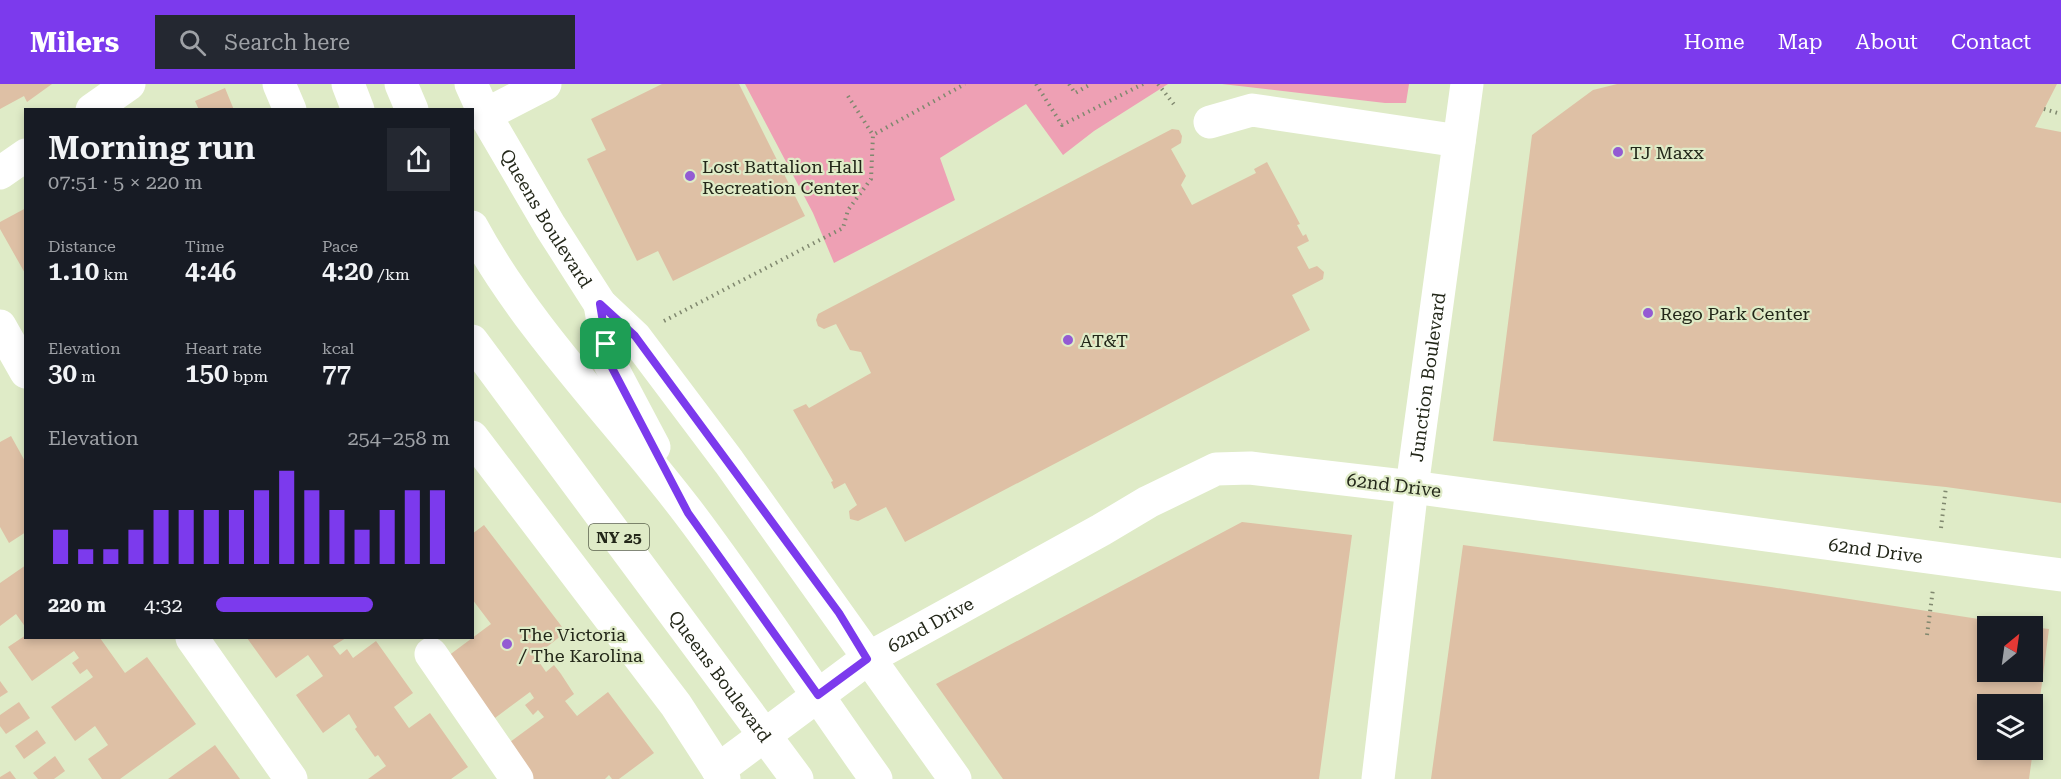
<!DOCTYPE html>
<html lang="en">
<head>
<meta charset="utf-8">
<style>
	:root { --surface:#171b24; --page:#242831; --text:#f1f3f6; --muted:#9ea1a6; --accent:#7c3aed }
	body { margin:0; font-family:"Roboto Serif",serif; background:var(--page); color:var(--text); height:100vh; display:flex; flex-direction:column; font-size:22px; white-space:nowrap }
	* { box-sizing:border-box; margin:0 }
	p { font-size:20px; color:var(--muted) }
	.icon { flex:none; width:33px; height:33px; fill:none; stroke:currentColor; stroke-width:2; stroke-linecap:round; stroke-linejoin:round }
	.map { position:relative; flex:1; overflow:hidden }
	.side { position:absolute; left:24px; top:24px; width:450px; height:531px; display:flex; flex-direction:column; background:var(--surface); border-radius:0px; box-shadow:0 3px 9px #0003 }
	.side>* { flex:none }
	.needle { width:39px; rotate:29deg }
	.buttons { position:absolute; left:1977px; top:532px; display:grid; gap:12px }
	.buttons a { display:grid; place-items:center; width:66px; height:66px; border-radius:0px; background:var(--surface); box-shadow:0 3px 9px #0003; font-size:30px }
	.pin { position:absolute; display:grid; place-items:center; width:51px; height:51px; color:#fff; margin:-26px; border-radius:12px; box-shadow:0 3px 9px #0006 }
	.round { display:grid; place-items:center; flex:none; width:63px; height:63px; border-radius:0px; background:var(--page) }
	.overview { display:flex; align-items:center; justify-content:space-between; height:102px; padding:0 24px }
	h1 { font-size:33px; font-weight:600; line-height:45px }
	.figures { display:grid; grid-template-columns:repeat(3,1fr); gap:9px; height:102px; padding:6px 24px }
	.figures div { display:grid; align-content:center }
	.figures b { font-size:26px; font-weight:600 }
	.figures small { font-size:16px; font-weight:400 }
	.figures p { font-size:16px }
	.chart { height:168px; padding:12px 24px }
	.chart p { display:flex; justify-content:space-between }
	.chart svg { width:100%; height:108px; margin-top:6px; stroke:var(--accent); stroke-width:6 }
	ul { padding:0 24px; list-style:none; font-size:20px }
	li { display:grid; grid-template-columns:96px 72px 1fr; align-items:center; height:45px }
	li i { height:15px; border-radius:8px; background:var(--accent) }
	header { display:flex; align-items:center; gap:36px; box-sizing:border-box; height:84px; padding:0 30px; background:var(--accent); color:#fff }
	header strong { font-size:28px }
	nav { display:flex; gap:33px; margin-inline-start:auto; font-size:21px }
	.search { width:420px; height:54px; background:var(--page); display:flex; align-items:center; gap:15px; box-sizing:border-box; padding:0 21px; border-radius:0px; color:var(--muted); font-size:22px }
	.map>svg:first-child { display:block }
	.green { fill:#eea0b4 }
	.building { fill:#dec0a5 }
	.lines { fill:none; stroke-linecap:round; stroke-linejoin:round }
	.path { stroke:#80886f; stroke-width:4; stroke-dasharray:1.5 4.5; stroke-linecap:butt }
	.minor { stroke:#fff; stroke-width:33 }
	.major { stroke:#fff; stroke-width:33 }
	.route-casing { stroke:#fff; stroke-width:12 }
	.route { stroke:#7c3aed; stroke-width:8 }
	.poi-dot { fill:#935bd3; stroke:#dfebc7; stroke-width:2 }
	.labels { text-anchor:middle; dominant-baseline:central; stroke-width:4.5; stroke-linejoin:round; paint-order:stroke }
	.shield { fill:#dfebc7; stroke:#5b624d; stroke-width:1.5 }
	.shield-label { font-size:16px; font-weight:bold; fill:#232719 }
	.poi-label { font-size:18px; fill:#232719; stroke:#dfebc7; text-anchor:start }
	.street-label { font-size:18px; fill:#232719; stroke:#dfebc7 }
</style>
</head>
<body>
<header>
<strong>Milers</strong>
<div class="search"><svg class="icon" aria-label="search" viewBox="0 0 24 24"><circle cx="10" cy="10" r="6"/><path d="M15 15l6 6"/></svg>Search here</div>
<nav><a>Home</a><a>Map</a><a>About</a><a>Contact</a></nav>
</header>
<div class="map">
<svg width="2061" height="695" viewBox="0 0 2061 695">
	<rect width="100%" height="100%" fill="#dfebc7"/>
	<path class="green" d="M745 0H1168L1094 47 1063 71 1026 20 940 74 955 116 834 179 813 129Z
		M1222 0H1409L1406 19H1385Z"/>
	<path class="building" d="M0 0H52L27 18 24 12 0 25Z
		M662 0H739L805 132 673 197 658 167 637 177 587 75 606 66 591 35Z
		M1617 0H2057L2035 43 2061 48V419L1946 403 1493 357 1532 51 1593 6Z
		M225 4 234 26H199L195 17Z
		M1172 45 1179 46 1182 52 1181 59 1171 65 1186 92 1181 101 1192 121 1256 89 1254 85 1267 78 1300 140 1297 141 1303 152 1306 150 1309 157 1297 163 1309 185 1317 182 1324 188 1323 195 1292 211 1310 246 905 458 886 423 858 437 850 435 849 427 857 421 845 399 834 405 831 398 833 397 793 326 806 320 809 324 871 289 861 268 850 266 836 240 824 245 818 242 816 236 818 230Z
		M26 124V191L0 145V138Z
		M11 352 26 379V448L9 459 0 443V358Z
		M1242 438 1352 451 1319 695H1003L936 600Z
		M484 441 566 548 535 572 546 588 554 581 561 590 574 610 565 617 577 632 608 608 654 669 619 695H612L609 691 605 695H532L506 661 544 633 538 626 533 631 525 621 534 614 530 608 495 634 448 572 491 540 472 515V450Z
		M1463 461 1771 503 2024 542 1988 543V588H2032V543L2049 545 2034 660 2032 621H1988V666H2033L2029 695H1431Z
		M26 481V544L16 530 0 542V499Z
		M26 551V554H100L125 589 147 573 196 640 120 695H102L88 675 108 661 95 642 75 657 51 623 93 593 87 585 80 590 72 579 79 574 74 567 32 597 8 563Z
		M247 554H346L333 562 340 571 347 565 353 574 376 557 413 609 394 623 409 644 430 629 468 683 451 695H368L386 682 378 671 375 673 355 645 357 643 349 630 323 649 296 611 323 592 308 571 276 594Z
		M0 597 8 608 0 613Z
		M19 618 30 634 6 650 0 642V631Z
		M37 646 46 659 24 675 15 662Z
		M215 661 240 695H168Z
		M55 672 65 687 54 695H38L33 689Z
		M10 687 16 695H0V693Z"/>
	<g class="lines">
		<path class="path" d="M1036 0 1062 41 1143 0
			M1069 0 1075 9 1091 0
			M1158 0 1176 23
			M848 12 873 51
			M2044 25 2061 30
			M664 237 843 144 848 126 871 95 873 51 965 0
			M1941 444 1946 403
			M1927 551 1933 505"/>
		<g class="minor">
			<path d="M279 0 290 26"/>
			<path id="s1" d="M471 0 485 31 550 142 600 220 635 253 729 378 955 695"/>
			<path d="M92 26 129 0"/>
			<path d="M485 31 545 0"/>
			<path d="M1210 38 1252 26 1459 57"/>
			<path d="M0 89 26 71"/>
			<path d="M0 242 26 288"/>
			<path d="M472 353 676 621 724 695"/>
			<path id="s2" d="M1412 403 2061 491"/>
			<path d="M192 554 291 695"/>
			<path d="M431 570 517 695"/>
		</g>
		<g class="major">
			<path d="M348 0 358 26"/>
			<path d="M401 0 412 26"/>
			<path d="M472 143C527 245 618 336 688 428 754 515 813 607 876 695"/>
			<path d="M600 220 610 280 654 363"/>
			<path id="s3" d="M472 257 797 695"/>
			<path id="s4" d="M718 686 867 575 1101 446 1148 418 1216 385 1250 384 1412 403"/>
			<path id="s5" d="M1378 695 1412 403 1467 0"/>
		</g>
	</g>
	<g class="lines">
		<g class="route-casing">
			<path id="route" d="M600 220 635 252 839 529 867 575 818 611 688 429 610 280Z"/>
		</g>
		<use href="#route" class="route"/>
	</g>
	<g class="poi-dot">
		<circle cx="1618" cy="68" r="6"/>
		<circle cx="690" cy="92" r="6"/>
		<circle cx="1648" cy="229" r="6"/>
		<circle cx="1068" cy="256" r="6"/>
		<circle cx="507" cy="560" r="6"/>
	</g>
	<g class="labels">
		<rect class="shield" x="589" y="440" width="60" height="26" rx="4.5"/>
		<g class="shield-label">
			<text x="619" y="453">NY 25</text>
		</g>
		<g class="poi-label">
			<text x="1630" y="68">TJ Maxx</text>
			<text x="702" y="82">Lost Battalion Hall<tspan x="702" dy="21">Recreation Center</tspan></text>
			<text x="1660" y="229">Rego Park Center</text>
			<text x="1080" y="256">AT&amp;T</text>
			<text x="519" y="550">The Victoria<tspan x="519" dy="21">/ The Karolina</tspan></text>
		</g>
		<g class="street-label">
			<text stroke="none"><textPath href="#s1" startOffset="154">Queens Boulevard</textPath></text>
			<text stroke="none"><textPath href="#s5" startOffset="405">Junction Boulevard</textPath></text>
			<text transform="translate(1394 401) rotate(7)">62nd Drive</text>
			<text stroke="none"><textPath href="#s2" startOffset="468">62nd Drive</textPath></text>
			<text stroke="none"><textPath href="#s4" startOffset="258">62nd Drive</textPath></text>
			<text stroke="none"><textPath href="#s3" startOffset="417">Queens Boulevard</textPath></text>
		</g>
	</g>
</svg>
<div class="buttons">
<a><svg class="needle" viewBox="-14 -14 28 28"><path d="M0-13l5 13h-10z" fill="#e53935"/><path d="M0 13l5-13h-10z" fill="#9ea1a6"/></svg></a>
<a><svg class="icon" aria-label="layers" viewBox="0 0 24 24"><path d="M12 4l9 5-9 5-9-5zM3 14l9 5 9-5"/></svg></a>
</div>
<div class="pin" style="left:606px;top:260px;background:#1e9e55"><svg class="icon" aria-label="arrive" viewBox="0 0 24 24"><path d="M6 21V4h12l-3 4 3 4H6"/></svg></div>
<section class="side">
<div class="overview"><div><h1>Morning run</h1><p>07:51 · 5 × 220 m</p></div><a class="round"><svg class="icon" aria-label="share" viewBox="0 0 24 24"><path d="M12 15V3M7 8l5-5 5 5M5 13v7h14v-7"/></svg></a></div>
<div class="figures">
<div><p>Distance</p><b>1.10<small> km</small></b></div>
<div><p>Time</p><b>4:46</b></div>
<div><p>Pace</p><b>4:20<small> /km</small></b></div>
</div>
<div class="figures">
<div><p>Elevation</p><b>30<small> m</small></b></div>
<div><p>Heart rate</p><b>150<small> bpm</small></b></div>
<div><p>kcal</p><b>77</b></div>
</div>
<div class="chart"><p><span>Elevation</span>254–258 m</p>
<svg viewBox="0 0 160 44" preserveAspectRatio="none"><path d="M5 44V30M15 44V38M25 44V38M35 44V30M45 44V22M55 44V22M65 44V22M75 44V22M85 44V14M95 44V6M105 44V14M115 44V22M125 44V30M135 44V22M145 44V14M155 44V14"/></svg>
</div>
<ul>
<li><b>220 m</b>4:32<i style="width:67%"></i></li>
</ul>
</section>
</div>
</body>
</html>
